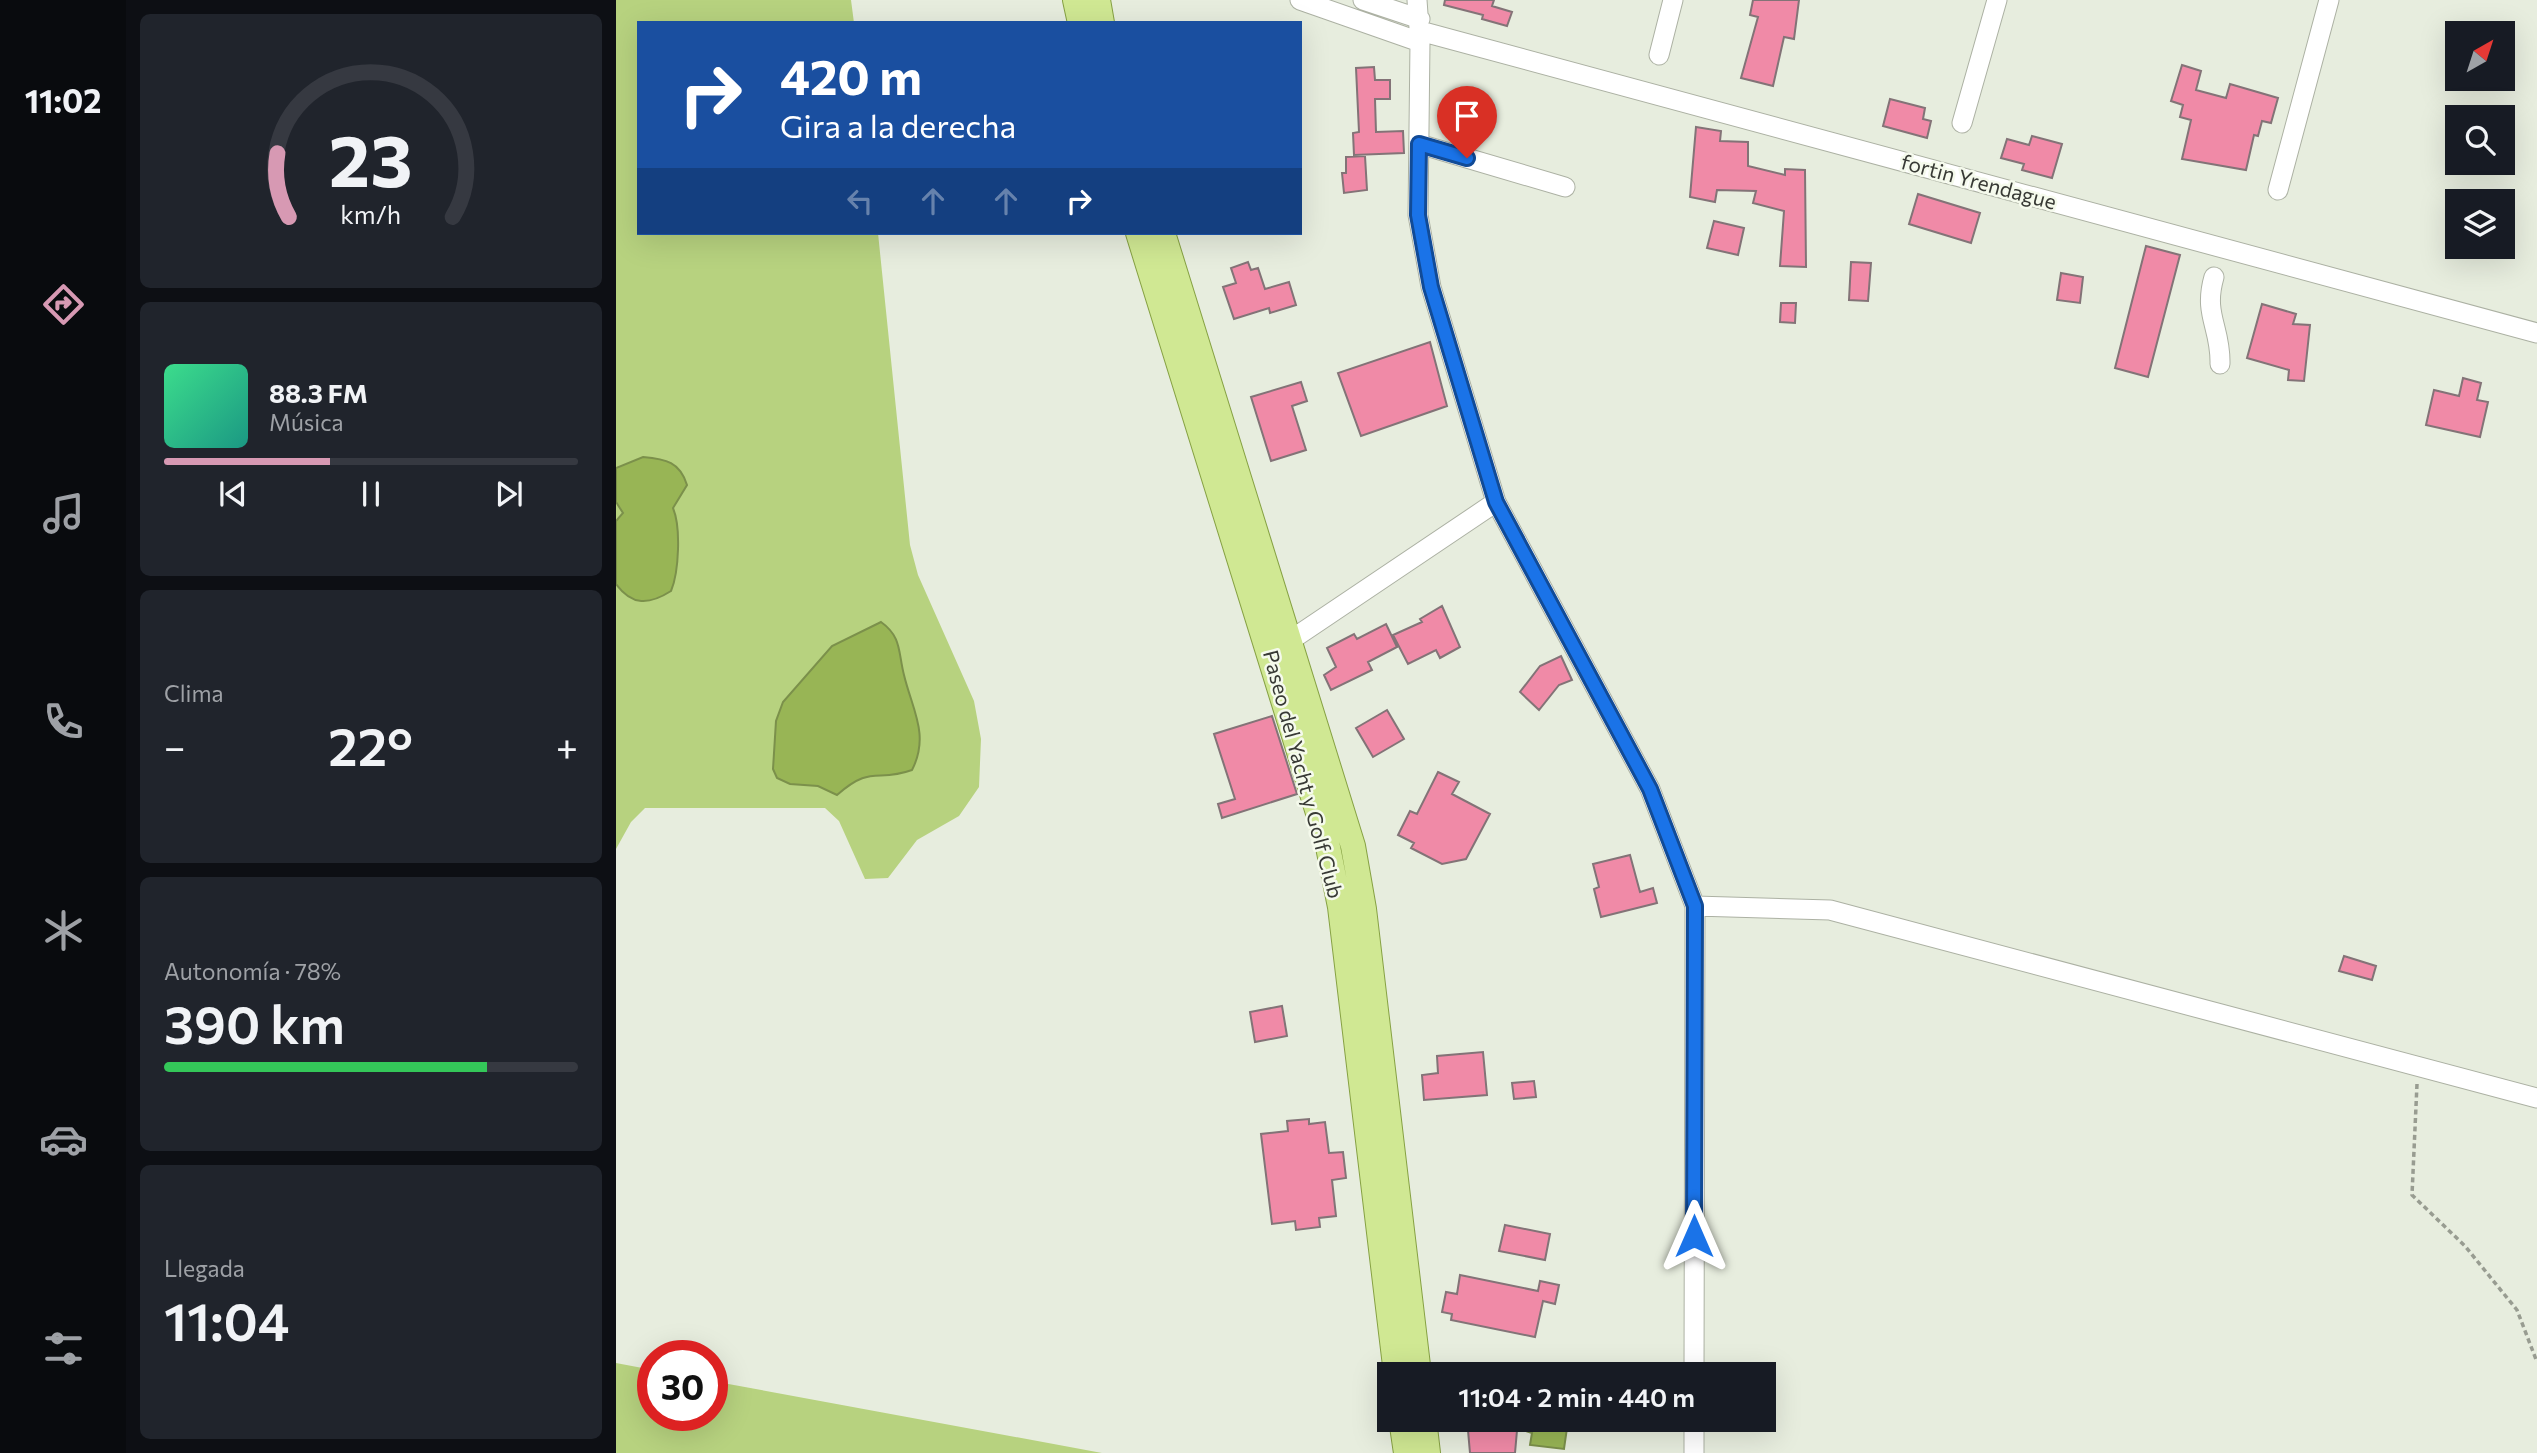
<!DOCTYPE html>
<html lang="es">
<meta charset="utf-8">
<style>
body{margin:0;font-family:Commissioner,sans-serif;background:#20242c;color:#f1f3f6;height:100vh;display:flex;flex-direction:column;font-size:26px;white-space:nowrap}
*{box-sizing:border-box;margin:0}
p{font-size:23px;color:#9ea1a6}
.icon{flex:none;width:38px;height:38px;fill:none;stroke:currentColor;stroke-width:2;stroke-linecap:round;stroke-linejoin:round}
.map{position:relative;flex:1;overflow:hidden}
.drawer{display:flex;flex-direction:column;gap:14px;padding:14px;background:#0d0f14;width:490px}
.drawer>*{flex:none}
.banner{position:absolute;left:21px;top:21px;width:665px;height:214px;border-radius:0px;box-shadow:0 7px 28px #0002;background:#1a4fa0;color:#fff;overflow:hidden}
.needle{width:46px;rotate:39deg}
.tools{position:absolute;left:1829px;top:21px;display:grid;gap:14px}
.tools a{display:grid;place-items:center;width:70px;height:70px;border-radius:0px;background:#171b24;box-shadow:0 7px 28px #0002;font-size:35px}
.speed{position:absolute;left:21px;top:1340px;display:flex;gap:14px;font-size:35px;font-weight:700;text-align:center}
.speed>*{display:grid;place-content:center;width:91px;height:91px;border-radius:50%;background:#171b24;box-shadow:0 7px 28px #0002;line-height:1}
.speed .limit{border:10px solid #d22;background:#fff;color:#111}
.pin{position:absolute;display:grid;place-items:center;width:60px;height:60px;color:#fff;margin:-72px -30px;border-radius:50% 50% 50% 0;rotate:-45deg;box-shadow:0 0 7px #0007}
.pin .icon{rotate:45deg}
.me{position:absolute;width:77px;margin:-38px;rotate:0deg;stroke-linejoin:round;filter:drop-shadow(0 0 5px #0008)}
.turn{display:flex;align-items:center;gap:24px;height:147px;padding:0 28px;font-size:32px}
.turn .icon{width:91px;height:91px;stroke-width:2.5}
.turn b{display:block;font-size:49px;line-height:60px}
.lanes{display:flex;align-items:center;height:66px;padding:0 28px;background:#0003;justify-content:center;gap:35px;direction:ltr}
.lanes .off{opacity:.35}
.big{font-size:52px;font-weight:600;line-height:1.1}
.drawer .card{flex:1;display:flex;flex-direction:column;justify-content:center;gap:10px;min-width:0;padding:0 24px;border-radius:10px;background:#20242c}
.drawer .dial{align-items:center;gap:0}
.dial svg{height:182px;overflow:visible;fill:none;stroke:#363941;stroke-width:7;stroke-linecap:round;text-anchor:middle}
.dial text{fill:#f1f3f6;stroke:none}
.song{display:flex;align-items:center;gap:21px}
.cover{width:84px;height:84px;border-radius:10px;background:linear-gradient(135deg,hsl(150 70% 55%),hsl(170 70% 35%))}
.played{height:7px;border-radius:4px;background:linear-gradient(90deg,#d799b3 40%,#363941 40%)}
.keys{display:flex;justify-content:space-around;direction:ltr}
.heat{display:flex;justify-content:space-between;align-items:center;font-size:38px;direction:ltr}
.charge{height:10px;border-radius:5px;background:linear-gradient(90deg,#34c759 78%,#363941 0)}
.trip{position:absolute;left:761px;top:1362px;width:399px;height:70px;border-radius:0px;background:#171b24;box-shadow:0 7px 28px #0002;font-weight:600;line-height:70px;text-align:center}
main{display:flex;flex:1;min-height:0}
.tabs{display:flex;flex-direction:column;width:126px;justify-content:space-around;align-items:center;background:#090b0e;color:#9ea1a6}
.tabs .icon{width:49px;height:49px}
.tabs .active{color:#d799b3}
.tabs b{font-size:32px;color:#f1f3f6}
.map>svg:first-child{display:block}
.green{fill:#b7d27f}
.water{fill:#98b555;stroke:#7b904b;stroke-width:2}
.building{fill:#f08aa7;stroke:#837377;stroke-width:2}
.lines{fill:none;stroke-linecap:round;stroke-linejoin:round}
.minor-casing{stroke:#acb1a3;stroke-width:21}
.major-casing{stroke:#86a143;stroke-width:26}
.path{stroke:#989c91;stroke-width:3.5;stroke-dasharray:5 3.5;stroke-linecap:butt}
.minor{stroke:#fff;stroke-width:19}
.major{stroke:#d0e893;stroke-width:24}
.route-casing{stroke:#114b97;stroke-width:18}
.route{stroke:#1a73e8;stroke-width:12}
.labels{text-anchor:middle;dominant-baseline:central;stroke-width:5;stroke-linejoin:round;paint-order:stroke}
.street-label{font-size:21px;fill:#383a35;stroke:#f5faec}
</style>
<main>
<nav class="tabs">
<b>11:02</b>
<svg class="icon active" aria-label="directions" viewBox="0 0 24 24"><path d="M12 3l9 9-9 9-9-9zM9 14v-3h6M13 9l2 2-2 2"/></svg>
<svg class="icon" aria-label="music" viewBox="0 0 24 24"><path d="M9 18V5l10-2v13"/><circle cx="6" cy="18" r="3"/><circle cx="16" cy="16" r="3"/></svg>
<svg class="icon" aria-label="phone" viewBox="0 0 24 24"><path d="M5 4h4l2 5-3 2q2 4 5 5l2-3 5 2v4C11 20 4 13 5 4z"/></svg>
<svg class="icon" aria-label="climate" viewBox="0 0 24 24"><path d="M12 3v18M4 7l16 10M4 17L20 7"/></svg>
<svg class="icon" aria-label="car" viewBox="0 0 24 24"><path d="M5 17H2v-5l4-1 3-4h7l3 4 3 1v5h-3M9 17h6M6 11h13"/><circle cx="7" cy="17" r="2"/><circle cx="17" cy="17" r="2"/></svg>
<svg class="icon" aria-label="filters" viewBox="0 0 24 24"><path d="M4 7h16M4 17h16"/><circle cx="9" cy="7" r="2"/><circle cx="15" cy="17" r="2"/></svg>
</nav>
<section class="drawer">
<div class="card dial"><svg viewBox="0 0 100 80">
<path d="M14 69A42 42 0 1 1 86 69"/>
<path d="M14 69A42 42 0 0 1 9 41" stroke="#d799b3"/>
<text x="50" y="56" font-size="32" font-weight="700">23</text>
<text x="50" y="72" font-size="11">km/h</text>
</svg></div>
<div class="card">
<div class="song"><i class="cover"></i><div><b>88.3 FM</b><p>Música</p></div></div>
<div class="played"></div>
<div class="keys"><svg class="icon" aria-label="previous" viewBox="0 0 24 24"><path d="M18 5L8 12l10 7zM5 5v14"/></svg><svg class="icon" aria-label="pause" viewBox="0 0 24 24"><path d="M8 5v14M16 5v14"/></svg><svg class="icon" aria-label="next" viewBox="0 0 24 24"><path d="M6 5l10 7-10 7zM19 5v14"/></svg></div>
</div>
<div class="card"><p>Clima</p>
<div class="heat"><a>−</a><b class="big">22°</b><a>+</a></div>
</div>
<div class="card"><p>Autonomía · 78%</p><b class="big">390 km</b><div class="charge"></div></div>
<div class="card"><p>Llegada</p><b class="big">11:04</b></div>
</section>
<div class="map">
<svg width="1921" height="1453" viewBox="0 0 1921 1453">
<rect width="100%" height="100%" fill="#e7edde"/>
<path class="green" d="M0,0H235L238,23H23V233H262L294,545L302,575L358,701L365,739L363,787L343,816L301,840L272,878L249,879L223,821L209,808H29L15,822L0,849Z
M0,1363L37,1370V1416H96V1381L486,1453H0Z"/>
<path class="water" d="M27,457C50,459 64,462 71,485L57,508C65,527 63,572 55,591C33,605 16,606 0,584V521L7,513L0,502V468Z
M265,622C286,637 282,652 288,675C296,709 314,735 296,770C260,783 256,764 221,795L202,786L174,784L161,778L157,769L160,721L167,702L216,646Z
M910,1419L951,1428L948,1449L914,1445L916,1433L907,1430Z"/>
<path class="building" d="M829,0H878L876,6L896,12L891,26L866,19L867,15L828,5Z
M1137,0H1183L1178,39L1168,37L1157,86L1125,78L1142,17L1134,15Z
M1566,65L1585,71L1580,90L1610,98L1614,84L1662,98L1655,123L1646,121L1642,136L1638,135L1630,170L1566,159L1575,120L1564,117L1567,105L1555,101Z
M758,67L759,80H774V99H759L760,132L787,131L788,153L738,155L737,133L743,132L740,68Z
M1274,99L1309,108L1307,119L1315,121L1311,138L1267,126Z
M1080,127L1105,131L1104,141L1132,142V166L1169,175V169L1189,170L1190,267L1164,266L1168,211L1137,203L1140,191L1101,190L1099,202L1074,197Z
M1416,136L1446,144L1436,178L1406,170L1408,164L1385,158L1391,139L1413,145Z
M749,156L751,190L728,193L726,173H730V157Z
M1302,194L1364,213L1355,243L1293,224Z
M1098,221L1128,228L1122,255L1091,248Z
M1530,246L1564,255L1532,377L1499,368Z
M632,262L635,270L642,268L649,289L673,282L680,305L654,313L653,308L618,319L607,287L620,283L615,268Z
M1235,262L1255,263L1252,301L1233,300Z
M1445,273L1467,277L1464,303L1441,300Z
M1165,303H1180L1179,323L1164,322Z
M1646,304L1680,314L1677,324L1694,325L1688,381L1672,380L1673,370L1631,358Z
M814,342L831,406L745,436L722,373Z
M1847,378L1865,383L1861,400L1872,402L1864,437L1810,425L1818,390L1843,396Z
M685,382L691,401L676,406L690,450L655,461L635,397Z
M826,606L844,647L824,658L820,650L792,664L777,635L806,622L804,619Z
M770,624L781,647L752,662L756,670L715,690L708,675L720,667L711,648L738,634L741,639Z
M945,656L956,680L943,685L923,710L904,692L924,666Z
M771,710L788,739L757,757L740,728Z
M656,716L681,794L606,818L602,804L619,799L598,734Z
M822,772L843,782L836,794L874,814L850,859L826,864L795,848L798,843L782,835L794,811L801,814Z
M1014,855L1024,892L1037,888L1041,903L985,917L978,889L983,887L977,864Z
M1728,956L1760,966L1756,980L1723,971Z
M666,1006L671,1036L639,1042L634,1012Z
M867,1052L871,1095L808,1100L806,1075L822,1073L821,1056Z
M918,1081L920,1097L898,1099L896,1083Z
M693,1119V1124L709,1122L713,1153L727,1152L730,1178L716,1180L720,1216L703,1218L704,1227L680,1230L679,1221L656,1224L645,1134L672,1131L671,1121Z
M889,1225L934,1234L929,1260L883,1251Z
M844,1275L922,1291L924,1281L943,1285L939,1304L927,1301L919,1337L835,1320L836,1314L826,1312L830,1292L841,1294Z
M851,1419H902L899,1453H854Z"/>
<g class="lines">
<defs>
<path id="minor" d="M684,0L804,42
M747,0L804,19
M801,0L804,42L802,215L815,287L880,502L1034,789L1079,906L1078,1374
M804,31L1921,333
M1043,55L1057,0
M1346,123L1381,0
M803,144L949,187
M1662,190L1713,0
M1598,277C1587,315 1605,327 1604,364
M663,648L880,502
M1079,906L1214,910L1921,1098
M1078,1453V1419"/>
<path id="major" d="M459,0L464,23
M482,0L486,23
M522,233L711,842L724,907L780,1374
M547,233L737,846L748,909L803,1374
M785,1419L790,1453
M808,1419L812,1453"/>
</defs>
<use href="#minor" class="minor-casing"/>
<use href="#major" class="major-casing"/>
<path class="path" d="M1801,1084L1796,1195L1849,1246L1901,1310L1921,1362"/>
<use href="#minor" class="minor"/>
<use href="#major" class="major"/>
</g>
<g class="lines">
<defs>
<path id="route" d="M851,158L803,144L802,215L815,287L880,502L1034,789L1079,906L1078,1236"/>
</defs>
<use href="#route" class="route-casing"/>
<use href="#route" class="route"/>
</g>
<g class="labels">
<g class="street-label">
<text transform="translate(1363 181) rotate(15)">fortin Yrendague</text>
<text transform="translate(688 774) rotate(75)">Paseo del Yacht y Golf Club</text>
</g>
</g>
</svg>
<div class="tools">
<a><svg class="needle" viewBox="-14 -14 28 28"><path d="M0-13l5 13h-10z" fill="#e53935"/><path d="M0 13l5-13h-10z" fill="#9ea1a6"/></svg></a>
<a><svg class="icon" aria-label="search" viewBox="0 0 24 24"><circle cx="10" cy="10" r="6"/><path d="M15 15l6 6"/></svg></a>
<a><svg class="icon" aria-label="layers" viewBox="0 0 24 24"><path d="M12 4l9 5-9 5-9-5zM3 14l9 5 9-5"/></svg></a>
</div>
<div class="speed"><div class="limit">30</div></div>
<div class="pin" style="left:851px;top:158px;background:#d93025"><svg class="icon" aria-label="arrive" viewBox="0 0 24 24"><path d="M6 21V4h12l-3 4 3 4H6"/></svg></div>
<svg class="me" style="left:1078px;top:1236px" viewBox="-20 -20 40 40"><path d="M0-17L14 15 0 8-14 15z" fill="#1a73e8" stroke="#fff" stroke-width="4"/></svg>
<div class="trip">11:04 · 2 min · 440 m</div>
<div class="banner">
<div class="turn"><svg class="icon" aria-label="right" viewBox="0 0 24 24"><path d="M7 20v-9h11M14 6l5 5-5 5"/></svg><div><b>420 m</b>Gira a la derecha</div></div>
<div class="lanes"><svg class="icon off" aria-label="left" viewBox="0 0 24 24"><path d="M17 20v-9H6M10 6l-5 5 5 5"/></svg><svg class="icon off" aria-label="ahead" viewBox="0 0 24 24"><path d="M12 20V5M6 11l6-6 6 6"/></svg><svg class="icon off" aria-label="ahead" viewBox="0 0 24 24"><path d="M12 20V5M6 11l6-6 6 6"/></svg><svg class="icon" aria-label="right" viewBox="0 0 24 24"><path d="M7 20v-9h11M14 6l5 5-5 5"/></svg></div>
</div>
</div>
</main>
